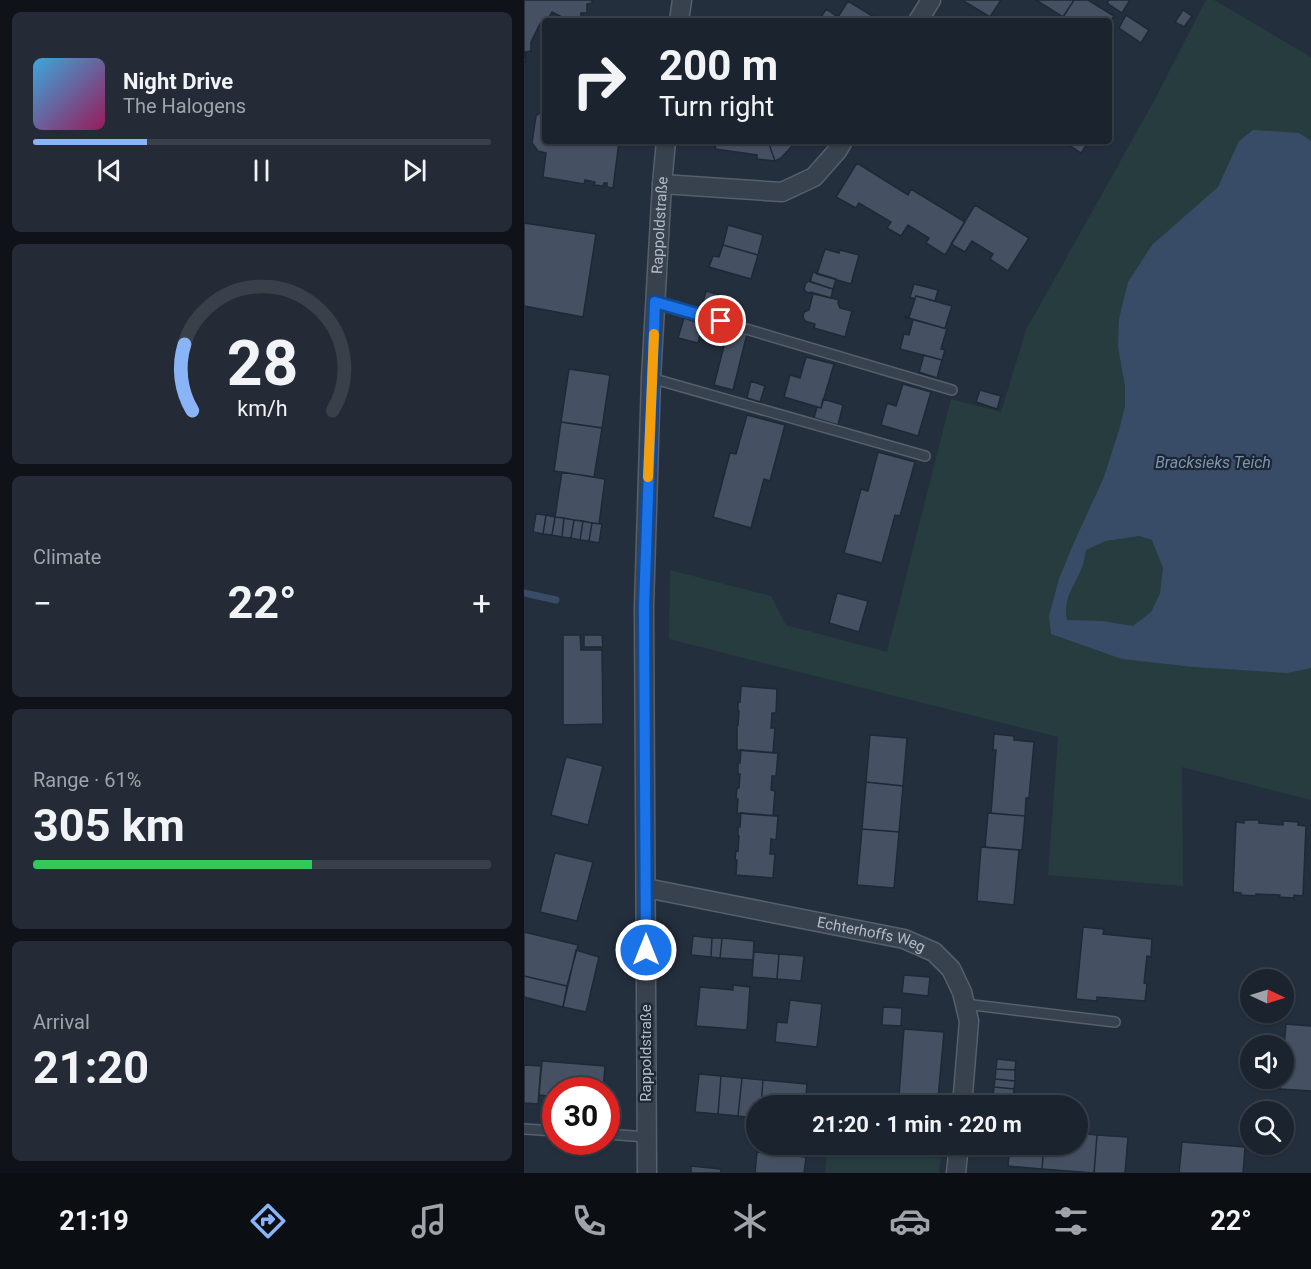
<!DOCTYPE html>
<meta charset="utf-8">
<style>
body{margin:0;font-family:Roboto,sans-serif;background:#242b36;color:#f1f3f6;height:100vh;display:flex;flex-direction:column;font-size:22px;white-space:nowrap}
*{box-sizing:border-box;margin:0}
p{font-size:20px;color:#a0a4aa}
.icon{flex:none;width:33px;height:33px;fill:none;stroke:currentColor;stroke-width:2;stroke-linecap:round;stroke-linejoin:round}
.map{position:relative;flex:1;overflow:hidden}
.drawer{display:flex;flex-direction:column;gap:12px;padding:12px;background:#0f1319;width:524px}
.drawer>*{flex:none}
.top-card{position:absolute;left:18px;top:18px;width:570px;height:126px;border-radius:6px;box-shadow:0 2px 4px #0004,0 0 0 2px #39404a;background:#1b232e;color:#f1f3f6;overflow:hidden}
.needle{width:39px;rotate:94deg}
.fabs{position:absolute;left:716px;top:969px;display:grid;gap:12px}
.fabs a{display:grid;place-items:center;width:54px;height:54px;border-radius:50%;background:#1b232e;box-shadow:0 2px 4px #0004,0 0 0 2px #39404a;font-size:30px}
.speed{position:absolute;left:18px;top:1077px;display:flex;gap:12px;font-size:30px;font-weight:700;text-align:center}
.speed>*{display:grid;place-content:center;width:78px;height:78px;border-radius:50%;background:#1b232e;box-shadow:0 2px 4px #0004,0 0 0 2px #39404a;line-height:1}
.speed .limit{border:9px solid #d22;background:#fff;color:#111}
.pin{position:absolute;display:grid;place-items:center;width:51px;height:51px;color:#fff;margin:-26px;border:3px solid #fff;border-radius:50%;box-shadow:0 2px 6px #0007}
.me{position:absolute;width:66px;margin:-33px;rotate:0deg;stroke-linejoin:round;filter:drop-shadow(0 0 4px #0008)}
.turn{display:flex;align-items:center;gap:21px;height:126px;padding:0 18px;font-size:27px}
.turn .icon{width:78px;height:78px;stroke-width:2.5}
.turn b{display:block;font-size:42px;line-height:51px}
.big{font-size:45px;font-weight:700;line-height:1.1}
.drawer .card{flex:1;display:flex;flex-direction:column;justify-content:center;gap:9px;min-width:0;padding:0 21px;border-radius:9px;background:#242b36}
.drawer .dial{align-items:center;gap:0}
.dial svg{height:156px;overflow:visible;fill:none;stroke:#39404a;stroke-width:7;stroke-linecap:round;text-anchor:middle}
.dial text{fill:#f1f3f6;stroke:none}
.song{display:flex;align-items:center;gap:18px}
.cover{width:72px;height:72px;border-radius:9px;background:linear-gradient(135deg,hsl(200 70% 55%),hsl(330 70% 35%))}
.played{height:6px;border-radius:3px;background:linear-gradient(90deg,#8ab4f8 25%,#39404a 25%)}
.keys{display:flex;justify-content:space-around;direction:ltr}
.heat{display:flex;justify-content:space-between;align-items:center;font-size:33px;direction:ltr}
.charge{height:9px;border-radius:4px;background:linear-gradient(90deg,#34c759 61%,#39404a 0)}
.trip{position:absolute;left:222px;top:1095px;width:342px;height:60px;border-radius:30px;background:#1b232e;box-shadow:0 2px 4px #0004,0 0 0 2px #39404a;font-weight:700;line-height:60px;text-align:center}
.menu{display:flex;height:96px;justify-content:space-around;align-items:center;background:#0b0e12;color:#a0a4aa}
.menu .icon{width:42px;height:42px}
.menu .on{color:#8ab4f8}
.menu b{font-size:27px;color:#f1f3f6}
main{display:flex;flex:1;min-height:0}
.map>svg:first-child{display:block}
.green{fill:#263c3f}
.water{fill:#394c67;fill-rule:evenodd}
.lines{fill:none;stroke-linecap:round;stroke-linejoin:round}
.stream{stroke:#394c67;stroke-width:7}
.building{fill:#455162;stroke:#1f2835;stroke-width:1.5}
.service-casing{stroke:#565f6c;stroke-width:12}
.minor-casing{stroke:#565f6c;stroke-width:21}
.service{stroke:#38414e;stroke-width:9}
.minor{stroke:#38414e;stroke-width:18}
.route-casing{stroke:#114b97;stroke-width:15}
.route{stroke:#1a73e8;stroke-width:10}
.slow{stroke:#f59e0b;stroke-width:10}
.labels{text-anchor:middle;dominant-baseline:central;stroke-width:4.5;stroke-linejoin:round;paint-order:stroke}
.street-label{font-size:15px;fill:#b4bcc9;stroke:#1d2633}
.water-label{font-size:16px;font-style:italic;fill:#7c92b1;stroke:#1d2633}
</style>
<main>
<section class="drawer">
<div class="card">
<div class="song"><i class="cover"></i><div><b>Night Drive</b><p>The Halogens</p></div></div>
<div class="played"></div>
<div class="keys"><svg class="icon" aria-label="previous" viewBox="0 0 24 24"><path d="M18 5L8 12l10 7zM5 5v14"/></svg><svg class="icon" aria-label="pause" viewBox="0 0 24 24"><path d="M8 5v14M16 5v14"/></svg><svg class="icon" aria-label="next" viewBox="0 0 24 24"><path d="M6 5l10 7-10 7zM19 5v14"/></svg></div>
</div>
<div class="card dial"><svg viewBox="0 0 100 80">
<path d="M14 69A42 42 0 1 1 86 69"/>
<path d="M14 69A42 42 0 0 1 10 35" stroke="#8ab4f8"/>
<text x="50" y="56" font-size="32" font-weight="700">28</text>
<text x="50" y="72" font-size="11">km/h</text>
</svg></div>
<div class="card"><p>Climate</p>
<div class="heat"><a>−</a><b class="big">22°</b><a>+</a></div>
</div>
<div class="card"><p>Range · 61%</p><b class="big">305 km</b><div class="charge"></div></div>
<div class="card"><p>Arrival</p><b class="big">21:20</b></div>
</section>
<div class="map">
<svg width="788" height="1173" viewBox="0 0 788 1173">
<rect width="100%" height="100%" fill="#242f3e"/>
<path class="green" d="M682,0H690L787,57V800L658,767L659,886L524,875L534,737L145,639L146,570L247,596L262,625L363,652L427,399L477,412L502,330L630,101Z
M303,1148L417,1158L415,1173H301Z"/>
<path class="water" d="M729,130L775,133L787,141V668L763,673L670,667L598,659L527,634L525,616L535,579L548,547L580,477L595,430L601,407V386L594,347L595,319L604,282L628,245L694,187L715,141ZM615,536L628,540L639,568L636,594L627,612L609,626L578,621L543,620C538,598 552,584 559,565C560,560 561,555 562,550L581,541Z"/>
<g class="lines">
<path class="stream" d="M0,593L32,600"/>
</g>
<path class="building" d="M0,0H68V3L63,4V13H57V21H46L28,12L23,21H21L20,27L16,24L7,42V51L1,52L2,62H0Z
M438,0H477L466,17Z
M512,0H550L539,17Z
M550,0H564L590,16L585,23V21H546L539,17Z
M585,0H606L598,13L583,3Z
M324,1L350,17L347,21H295L302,9L314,17Z
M659,10L668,16L660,27L651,22Z
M602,15L625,30L617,43L595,28Z
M20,110L21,141H95L89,188L83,187V183H80L79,186L70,185L71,182L61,180L60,184L19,177L22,153L14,151L8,143L12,116Z
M193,141H244L251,161L233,159V155L191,149Z
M244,141H267L270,144L257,158L251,161Z
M539,141H565L557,153Z
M333,163L384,195L387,189L441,222L421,255L402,243L405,238L384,225L377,236L363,228L367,222L335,203L332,208L312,197Z
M451,205L505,238L484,271L466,259L469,254L448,241L441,252L427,244Z
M0,223L72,234L59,317L0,306Z
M204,225L239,235L234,255L199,245Z
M199,245L234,255L227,279L185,267L189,256L195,257Z
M301,249L315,253L316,250L335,255L327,284L293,274Z
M289,272L312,279L309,289L286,282Z
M285,281L309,289L307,298L282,292L280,289L282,283Z
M390,284L414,290L411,301L392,296L391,299L386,297Z
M182,291L199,296L194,314L177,310Z
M286,292L315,300L314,303L316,308L328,311L321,337L290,328L291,324L281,321L279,317L280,312L285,310L289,294Z
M392,296L428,306L421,328L423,329L380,317L381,316L385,317Z
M160,318L179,324L174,343L154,338Z
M385,318L423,329L417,349L421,350L418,360L376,349L380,334L385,335L389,320Z
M204,330L223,334L209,390L190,385Z
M400,355L418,360L413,378L395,372Z
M282,357L310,364L297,408L260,397L266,375L276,378Z
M45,369L86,375L78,428L37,422Z
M227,381L241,386L236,402L223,398Z
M379,384L407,392L394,436L357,425L363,403L372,406Z
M456,390L477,396L473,409L452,402Z
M299,399L319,405L314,425L290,418L293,407L297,408Z
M223,415L261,425L246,481L240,479L227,528L189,517L206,453L212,454Z
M37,422L78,428L70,477L30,471Z
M354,452L391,462L376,516L371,515L358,563L320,553L337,489L344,491Z
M38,472L81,479L75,524L31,517Z
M12,514L22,515L19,534L9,532Z
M22,515L31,517L28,535L19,534Z
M31,517L40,518L38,537L28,535Z
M40,518L50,520L47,538L38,537Z
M50,520L59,521L56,540L47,538Z
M59,521L68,523L65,541L56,540Z
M68,523L78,524L75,543L65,541Z
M313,593L344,601L335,632L305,623Z
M39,635H56L57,650H78L79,724L39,725Z
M60,635H78L79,647H60Z
M217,686L253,689L252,713H248L247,728H251L249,753L213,750V725H214L215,711H214V701L216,702Z
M470,734L490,736V740L510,742L505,798H502L501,816L467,813L472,750H469Z
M346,735L383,738L379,786L342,782Z
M217,750L254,753L252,776H248L247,790L251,791L249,816L213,813L214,799H212L213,788H215L216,774H214V763H216Z
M42,757L79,766L64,825L27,815Z
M342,782L379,786L375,832L338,829Z
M217,813L254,816L252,840L247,839L246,854H251L249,878L212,875L213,860H211L212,850L214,851L215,836H214V827H216Z
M464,813L501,816L498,850L461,847Z
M720,820H735V823L759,825V821L774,822V825L782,826L779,896L770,895V898L755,897L756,895L732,894V896L717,895V893L709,892L712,822L720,823Z
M338,829L375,832L370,888L333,885Z
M457,847L495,850L490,905L453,901Z
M31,853L69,862L53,921L16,912Z
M559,927L580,929L579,934L628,939L627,957L623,956L620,983L623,984L621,1001L573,997V1001L552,999Z
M0,932L54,945L43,986L0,976Z
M169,936L188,938L187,957L167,955Z
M188,938H198L196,958L187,957Z
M198,938L230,941L229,960L196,958Z
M52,950L75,957L62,1012L39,1007Z
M230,952L255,954L253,979L228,977Z
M255,954L280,956L277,981L253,979Z
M380,975L406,977L404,996L378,993Z
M0,976L43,986L39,1007L0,997Z
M209,985L226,987L223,1030L172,1026L176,987L209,990Z
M266,1000L298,1004L293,1047L251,1042L253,1022L263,1023Z
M359,1007L378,1008L377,1026L358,1025Z
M762,1024L788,1026V1091L756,1089L757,1078H759V1057Z
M380,1029L420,1032L414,1099L375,1096Z
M473,1059L492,1061L491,1070L472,1069Z
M18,1061L81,1066L79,1090H32V1097L15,1095Z
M0,1065L17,1066L14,1104L0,1103Z
M472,1069L491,1070V1081L471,1079Z
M175,1074L197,1076L194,1114L171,1112Z
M197,1076L218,1078L214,1116L194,1114Z
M218,1078L239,1080L237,1106H232V1118L214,1116Z
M471,1079L491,1081L490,1089L470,1087Z
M239,1080L283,1084L281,1106H237Z
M470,1087L490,1089L489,1099L469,1097Z
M375,1096L414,1099V1106H374Z
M469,1097L489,1099L488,1106H468Z
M554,1133L573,1135L570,1173L518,1169L520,1144H554Z
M573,1135L604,1137L601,1173H570Z
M658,1142L721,1147L719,1173H655Z
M380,1144H410L409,1156L379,1153Z
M486,1144H520L518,1169L484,1166Z
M233,1152L282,1157L280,1173H231Z
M167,1166L197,1169V1173H167Z"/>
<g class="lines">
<defs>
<path id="service" d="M131,302L428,390
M127,378L401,456
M441,1004L591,1022
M0,1129L32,1131
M82,1134L123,1137"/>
<g id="minor">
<path d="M155,21L158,0"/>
<path d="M394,21L407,0"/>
<path d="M138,184L258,192L290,177L313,151L319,141"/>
<path id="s1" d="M122,888L380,939L410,952L427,969L438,992L445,1021L438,1106"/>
<path id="s2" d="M123,1173L120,607L127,378L138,184L142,141"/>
<path d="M432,1173L435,1144"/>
</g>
</defs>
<use href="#service" class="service-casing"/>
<use href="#minor" class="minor-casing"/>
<use href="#service" class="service"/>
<use href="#minor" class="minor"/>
</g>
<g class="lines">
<defs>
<path id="route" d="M122,950L120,607L131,302L197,321"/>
</defs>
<use href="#route" class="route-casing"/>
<use href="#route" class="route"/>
<path class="slow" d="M124,477L130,334"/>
</g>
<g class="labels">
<g class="street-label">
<text stroke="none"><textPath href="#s2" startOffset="948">Rappoldstraße</textPath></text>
<text stroke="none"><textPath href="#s1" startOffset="230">Echterhoffs Weg</textPath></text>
<text transform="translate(122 1053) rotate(-90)">Rappoldstraße</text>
</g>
<g class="water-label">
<text x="689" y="462">Bracksieks Teich</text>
</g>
</g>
</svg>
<div class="fabs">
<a><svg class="needle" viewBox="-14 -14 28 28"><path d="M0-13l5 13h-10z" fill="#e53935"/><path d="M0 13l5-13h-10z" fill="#a0a4aa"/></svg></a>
<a><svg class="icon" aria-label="sound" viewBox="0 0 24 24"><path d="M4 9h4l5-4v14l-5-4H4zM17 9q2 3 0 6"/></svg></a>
<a><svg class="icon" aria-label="search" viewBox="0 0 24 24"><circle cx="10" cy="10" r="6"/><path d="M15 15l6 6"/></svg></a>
</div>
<div class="speed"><div class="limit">30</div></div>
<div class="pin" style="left:197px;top:321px;background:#d93025"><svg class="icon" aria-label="arrive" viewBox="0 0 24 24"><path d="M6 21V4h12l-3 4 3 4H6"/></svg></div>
<svg class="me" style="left:122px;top:950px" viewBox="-20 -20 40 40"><circle r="17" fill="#1a73e8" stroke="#fff" stroke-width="3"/><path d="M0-11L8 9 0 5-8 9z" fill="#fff"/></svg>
<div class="trip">21:20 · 1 min · 220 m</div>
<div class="top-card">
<div class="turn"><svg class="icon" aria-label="right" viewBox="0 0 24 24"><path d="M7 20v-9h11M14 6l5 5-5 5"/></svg><div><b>200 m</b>Turn right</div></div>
</div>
</div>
</main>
<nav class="menu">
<b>21:19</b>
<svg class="icon on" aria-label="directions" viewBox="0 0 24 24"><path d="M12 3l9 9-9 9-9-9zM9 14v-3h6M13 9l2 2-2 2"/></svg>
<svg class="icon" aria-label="music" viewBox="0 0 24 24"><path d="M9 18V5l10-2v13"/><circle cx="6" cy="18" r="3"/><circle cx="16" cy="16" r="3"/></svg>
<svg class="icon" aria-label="phone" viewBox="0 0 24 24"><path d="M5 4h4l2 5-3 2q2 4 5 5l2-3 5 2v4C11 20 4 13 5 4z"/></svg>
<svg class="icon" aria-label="climate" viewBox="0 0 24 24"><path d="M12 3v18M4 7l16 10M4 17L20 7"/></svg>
<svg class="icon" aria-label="car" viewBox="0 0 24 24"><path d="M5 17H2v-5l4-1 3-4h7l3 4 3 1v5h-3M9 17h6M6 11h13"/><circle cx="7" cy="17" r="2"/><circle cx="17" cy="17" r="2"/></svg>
<svg class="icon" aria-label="filters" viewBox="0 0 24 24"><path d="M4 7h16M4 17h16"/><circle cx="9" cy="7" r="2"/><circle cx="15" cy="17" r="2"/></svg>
<b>22°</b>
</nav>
